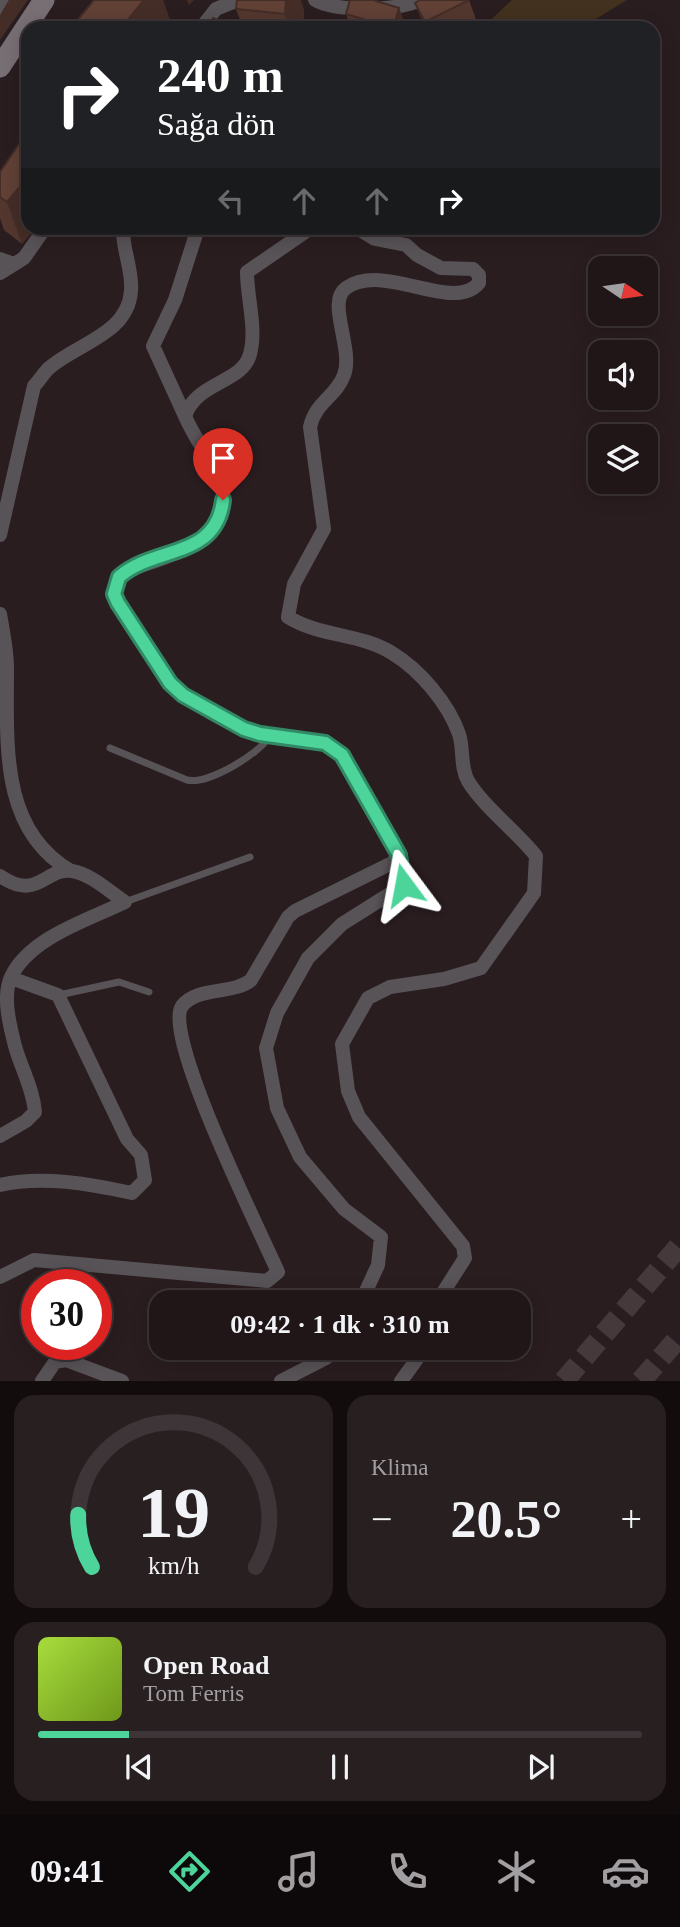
<!DOCTYPE html>
<html lang="tr">
<meta charset="utf-8">
<style>
body{margin:0;font-family:"Times New Roman",serif;background:#281f21;color:#f1f3f6;height:100vh;display:flex;flex-direction:column;font-size:26px;white-space:nowrap}
*{box-sizing:border-box;margin:0}
p{font-size:23px;color:#a29fa2}
.icon{flex:none;width:38px;height:38px;fill:none;stroke:currentColor;stroke-width:2;stroke-linecap:round;stroke-linejoin:round}
.map{position:relative;height:1381px;overflow:hidden}
.drawer{display:flex;flex-direction:column;gap:14px;padding:14px;background:#120c0d;flex:1}
.drawer>*{flex:none}
.banner{position:absolute;left:21px;top:21px;width:639px;height:214px;border-radius:21px;box-shadow:0 4px 18px #0003,0 0 0 2px #3d3537;background:#202124;color:#fff;overflow:hidden}
.needle{width:46px;rotate:103deg}
.buttons{position:absolute;left:588px;top:256px;display:grid;gap:14px}
.buttons a{display:grid;place-items:center;width:70px;height:70px;border-radius:14px;background:#201618;box-shadow:0 4px 18px #0003,0 0 0 2px #3d3537;font-size:35px}
.speed{position:absolute;left:21px;top:1269px;display:flex;gap:14px;font-size:35px;font-weight:700;text-align:center}
.speed>*{display:grid;place-content:center;width:91px;height:91px;border-radius:50%;background:#201618;box-shadow:0 4px 18px #0003,0 0 0 2px #3d3537;line-height:1}
.speed .limit{border:10px solid #d22;background:#fff;color:#111}
.pin{position:absolute;display:grid;place-items:center;width:60px;height:60px;color:#fff;margin:-72px -30px;border-radius:50% 50% 50% 0;rotate:-45deg;box-shadow:0 0 7px #0007}
.pin .icon{rotate:45deg}
.me{position:absolute;width:77px;margin:-38px;rotate:347deg;stroke-linejoin:round;filter:drop-shadow(0 0 5px #0008)}
.turn{display:flex;align-items:center;gap:24px;height:147px;padding:0 21px;font-size:32px}
.turn .icon{width:91px;height:91px;stroke-width:2.5}
.turn b{display:block;font-size:49px;line-height:60px}
.lanes{display:flex;align-items:center;height:66px;padding:0 21px;background:#0003;justify-content:center;gap:35px;direction:ltr}
.lanes .off{opacity:.35}
.big{font-size:52px;font-weight:600;line-height:1.1}
.drawer .tile{flex:1;display:flex;flex-direction:column;justify-content:center;gap:10px;min-width:0;padding:0 24px;border-radius:21px;background:#281f21}
.drawer .dial{align-items:center;gap:0}
.dial svg{height:182px;overflow:visible;fill:none;stroke:#3d3537;stroke-width:7;stroke-linecap:round;text-anchor:middle}
.dial text{fill:#f1f3f6;stroke:none}
.song{display:flex;align-items:center;gap:21px}
.cover{width:84px;height:84px;border-radius:10px;background:linear-gradient(135deg,hsl(80 70% 55%),hsl(80 70% 35%))}
.played{height:7px;border-radius:4px;background:linear-gradient(90deg,#4cd49b 15%,#3d3537 15%)}
.keys{display:flex;justify-content:space-around;direction:ltr}
.heat{display:flex;justify-content:space-between;align-items:center;font-size:38px;direction:ltr}
.drawer .tiles{flex:1;display:grid;gap:14px;grid-template-columns:1fr 1fr}
.tile:last-child{grid-column:span 2}
.trip{position:absolute;left:149px;top:1290px;width:382px;height:70px;border-radius:21px;background:#201618;box-shadow:0 4px 18px #0003,0 0 0 2px #3d3537;font-weight:600;line-height:70px;text-align:center}
.menu{display:flex;height:112px;justify-content:space-around;align-items:center;background:#0d090a;color:#a29fa2}
.menu .icon{width:49px;height:49px}
.menu .on{color:#4cd49b}
.menu b{font-size:32px;color:#f1f3f6}
.map>svg:first-child{display:block}
.green{fill:#42311e}
.lines{fill:none;stroke-linecap:round;stroke-linejoin:round}
.highway-tunnel{stroke:#45393b;stroke-width:21;stroke-dasharray:21 10;stroke-linecap:butt}
.lane{stroke:#585357;stroke-width:7}
.street{stroke:#585357;stroke-width:14}
.secondary{stroke:#786f75;stroke-width:21}
.wall{fill:#53372e}
.shaded-wall{fill:#442d26}
.building{fill:#614036;stroke:#442d26;stroke-width:2}
.route-casing{stroke:#318a65;stroke-width:18}
.route{stroke:#4cd49b;stroke-width:12}
</style>
<div class="map">
<svg width="680" height="1381" viewBox="0 0 680 1381">
<rect width="100%" height="100%" fill="#2a1d20"/>
<path class="green" d="M512,0H627L581,28H482Z"/>
<g class="lines">
<path class="highway-tunnel" d="M564,1381L680,1245
M641,1381L680,1336"/>
<path class="lane" d="M110,748L187,780C208,785 259,754 270,736
M125,902L250,857
M59,995L119,982L149,992"/>
<path class="street" d="M315,0C336,12 398,11 420,0
M0,8L5,0
M201,28L216,9L238,0
M311,228L247,272C247,298 257,329 250,354C243,383 197,381 185,416C195,441 216,464 222,489C236,543 161,557 125,572L119,577L114,594L170,683C188,702 234,728 260,734C287,741 320,734 342,755L403,866L404,885L342,924L308,958L277,1013L266,1048L277,1108L300,1157L344,1209L381,1237L378,1265L361,1302
M357,228L375,239L406,245L417,255L441,268L473,269L479,275V283C453,314 384,261 346,288C326,302 354,349 344,375C336,397 316,401 310,427L324,529L294,584L288,617C320,637 360,633 392,653C420,670 448,703 459,734C464,749 460,767 468,781C483,806 517,832 536,856L534,893L481,968L444,979L390,987L368,998L342,1044L348,1091L359,1117L463,1246L465,1258L437,1302
M0,259L14,264
M0,273L24,258L45,228
M185,416L153,346L175,300L198,228
M0,535L34,386C39,381 43,374 48,369C75,344 128,335 131,291C133,270 122,249 123,228
M0,614C3,632 7,649 7,668C7,746 0,830 71,871
M0,876C38,902 45,867 72,871C91,874 110,892 125,902C89,920 30,937 11,977C2,997 10,1026 15,1046C21,1068 33,1088 35,1112L26,1121L0,1136
M0,1185C42,1175 90,1184 132,1193L145,1180L141,1155L127,1139L58,995L11,978
M0,1277L34,1260L267,1281L278,1272C261,1233 162,1035 182,1006C197,986 233,995 251,980L288,917L295,911L392,863L399,855
M42,1381L55,1362L66,1360L122,1381
M281,1381L326,1358L339,1348
M401,1381L425,1348"/>
<path class="secondary" d="M0,67L44,0"/>
</g>
<path class="wall" d="M469,0L478,25L472,28H425L415,3Z
M236,9L304,10L303,28H243Z
M346,14L407,28H351Z
M0,172L22,244L4,230L0,218Z
M84,228H96L93,234Z"/>
<path class="shaded-wall" d="M13,0H28L0,40V19Z
M144,0H163L172,25L170,28H121Z
M187,0H194L189,5Z
M286,0H301L304,10L303,28H290L285,14Z
M399,8L407,28H393Z
M28,177V228H36L22,244L7,202Z
M90,228H96L93,234Z"/>
<path class="building" d="M10,0H13L0,19V17Z
M94,0H144L121,28H71Z
M237,0H286L285,14L236,9Z
M350,0H373L399,8L393,28L346,14Z
M420,0H469L425,22L415,3Z
M213,18L234,28H208Z
M28,131V177L7,202L0,197V172Z"/>
<g class="lines">
<defs>
<path id="route" d="M223,500C216,560 155,545 119,577L114,594L118,603L170,683L183,695L244,729L260,734L325,743L342,755L399,855L404,885"/>
</defs>
<use href="#route" class="route-casing"/>
<use href="#route" class="route"/>
</g>
</svg>
<div class="buttons">
<a><svg class="needle" viewBox="-14 -14 28 28"><path d="M0-13l5 13h-10z" fill="#e53935"/><path d="M0 13l5-13h-10z" fill="#a29fa2"/></svg></a>
<a><svg class="icon" aria-label="sound" viewBox="0 0 24 24"><path d="M4 9h4l5-4v14l-5-4H4zM17 9q2 3 0 6"/></svg></a>
<a><svg class="icon" aria-label="layers" viewBox="0 0 24 24"><path d="M12 4l9 5-9 5-9-5zM3 14l9 5 9-5"/></svg></a>
</div>
<div class="speed"><div class="limit">30</div></div>
<div class="pin" style="left:223px;top:500px;background:#d93025"><svg class="icon" aria-label="arrive" viewBox="0 0 24 24"><path d="M6 21V4h12l-3 4 3 4H6"/></svg></div>
<svg class="me" style="left:404px;top:885px" viewBox="-20 -20 40 40"><path d="M0-17L14 15 0 8-14 15z" fill="#4cd49b" stroke="#fff" stroke-width="4"/></svg>
<div class="trip">09:42 · 1 dk · 310 m</div>
<div class="banner">
<div class="turn"><svg class="icon" aria-label="right" viewBox="0 0 24 24"><path d="M7 20v-9h11M14 6l5 5-5 5"/></svg><div><b>240 m</b>Sağa dön</div></div>
<div class="lanes"><svg class="icon off" aria-label="left" viewBox="0 0 24 24"><path d="M17 20v-9H6M10 6l-5 5 5 5"/></svg><svg class="icon off" aria-label="ahead" viewBox="0 0 24 24"><path d="M12 20V5M6 11l6-6 6 6"/></svg><svg class="icon off" aria-label="ahead" viewBox="0 0 24 24"><path d="M12 20V5M6 11l6-6 6 6"/></svg><svg class="icon" aria-label="right" viewBox="0 0 24 24"><path d="M7 20v-9h11M14 6l5 5-5 5"/></svg></div>
</div>
</div>
<section class="drawer">
<div class="tiles">
<div class="tile dial"><svg viewBox="0 0 100 80">
<path d="M14 69A42 42 0 1 1 86 69"/>
<path d="M14 69A42 42 0 0 1 8 46" stroke="#4cd49b"/>
<text x="50" y="56" font-size="32" font-weight="700">19</text>
<text x="50" y="72" font-size="11">km/h</text>
</svg></div>
<div class="tile"><p>Klima</p>
<div class="heat"><a>−</a><b class="big">20.5°</b><a>+</a></div>
</div>
<div class="tile">
<div class="song"><i class="cover"></i><div><b>Open Road</b><p>Tom Ferris</p></div></div>
<div class="played"></div>
<div class="keys"><svg class="icon" aria-label="previous" viewBox="0 0 24 24"><path d="M18 5L8 12l10 7zM5 5v14"/></svg><svg class="icon" aria-label="pause" viewBox="0 0 24 24"><path d="M8 5v14M16 5v14"/></svg><svg class="icon" aria-label="next" viewBox="0 0 24 24"><path d="M6 5l10 7-10 7zM19 5v14"/></svg></div>
</div>
</div>
</section>
<nav class="menu">
<b>09:41</b>
<svg class="icon on" aria-label="directions" viewBox="0 0 24 24"><path d="M12 3l9 9-9 9-9-9zM9 14v-3h6M13 9l2 2-2 2"/></svg>
<svg class="icon" aria-label="music" viewBox="0 0 24 24"><path d="M9 18V5l10-2v13"/><circle cx="6" cy="18" r="3"/><circle cx="16" cy="16" r="3"/></svg>
<svg class="icon" aria-label="phone" viewBox="0 0 24 24"><path d="M5 4h4l2 5-3 2q2 4 5 5l2-3 5 2v4C11 20 4 13 5 4z"/></svg>
<svg class="icon" aria-label="climate" viewBox="0 0 24 24"><path d="M12 3v18M4 7l16 10M4 17L20 7"/></svg>
<svg class="icon" aria-label="car" viewBox="0 0 24 24"><path d="M5 17H2v-5l4-1 3-4h7l3 4 3 1v5h-3M9 17h6M6 11h13"/><circle cx="7" cy="17" r="2"/><circle cx="17" cy="17" r="2"/></svg>
</nav>
